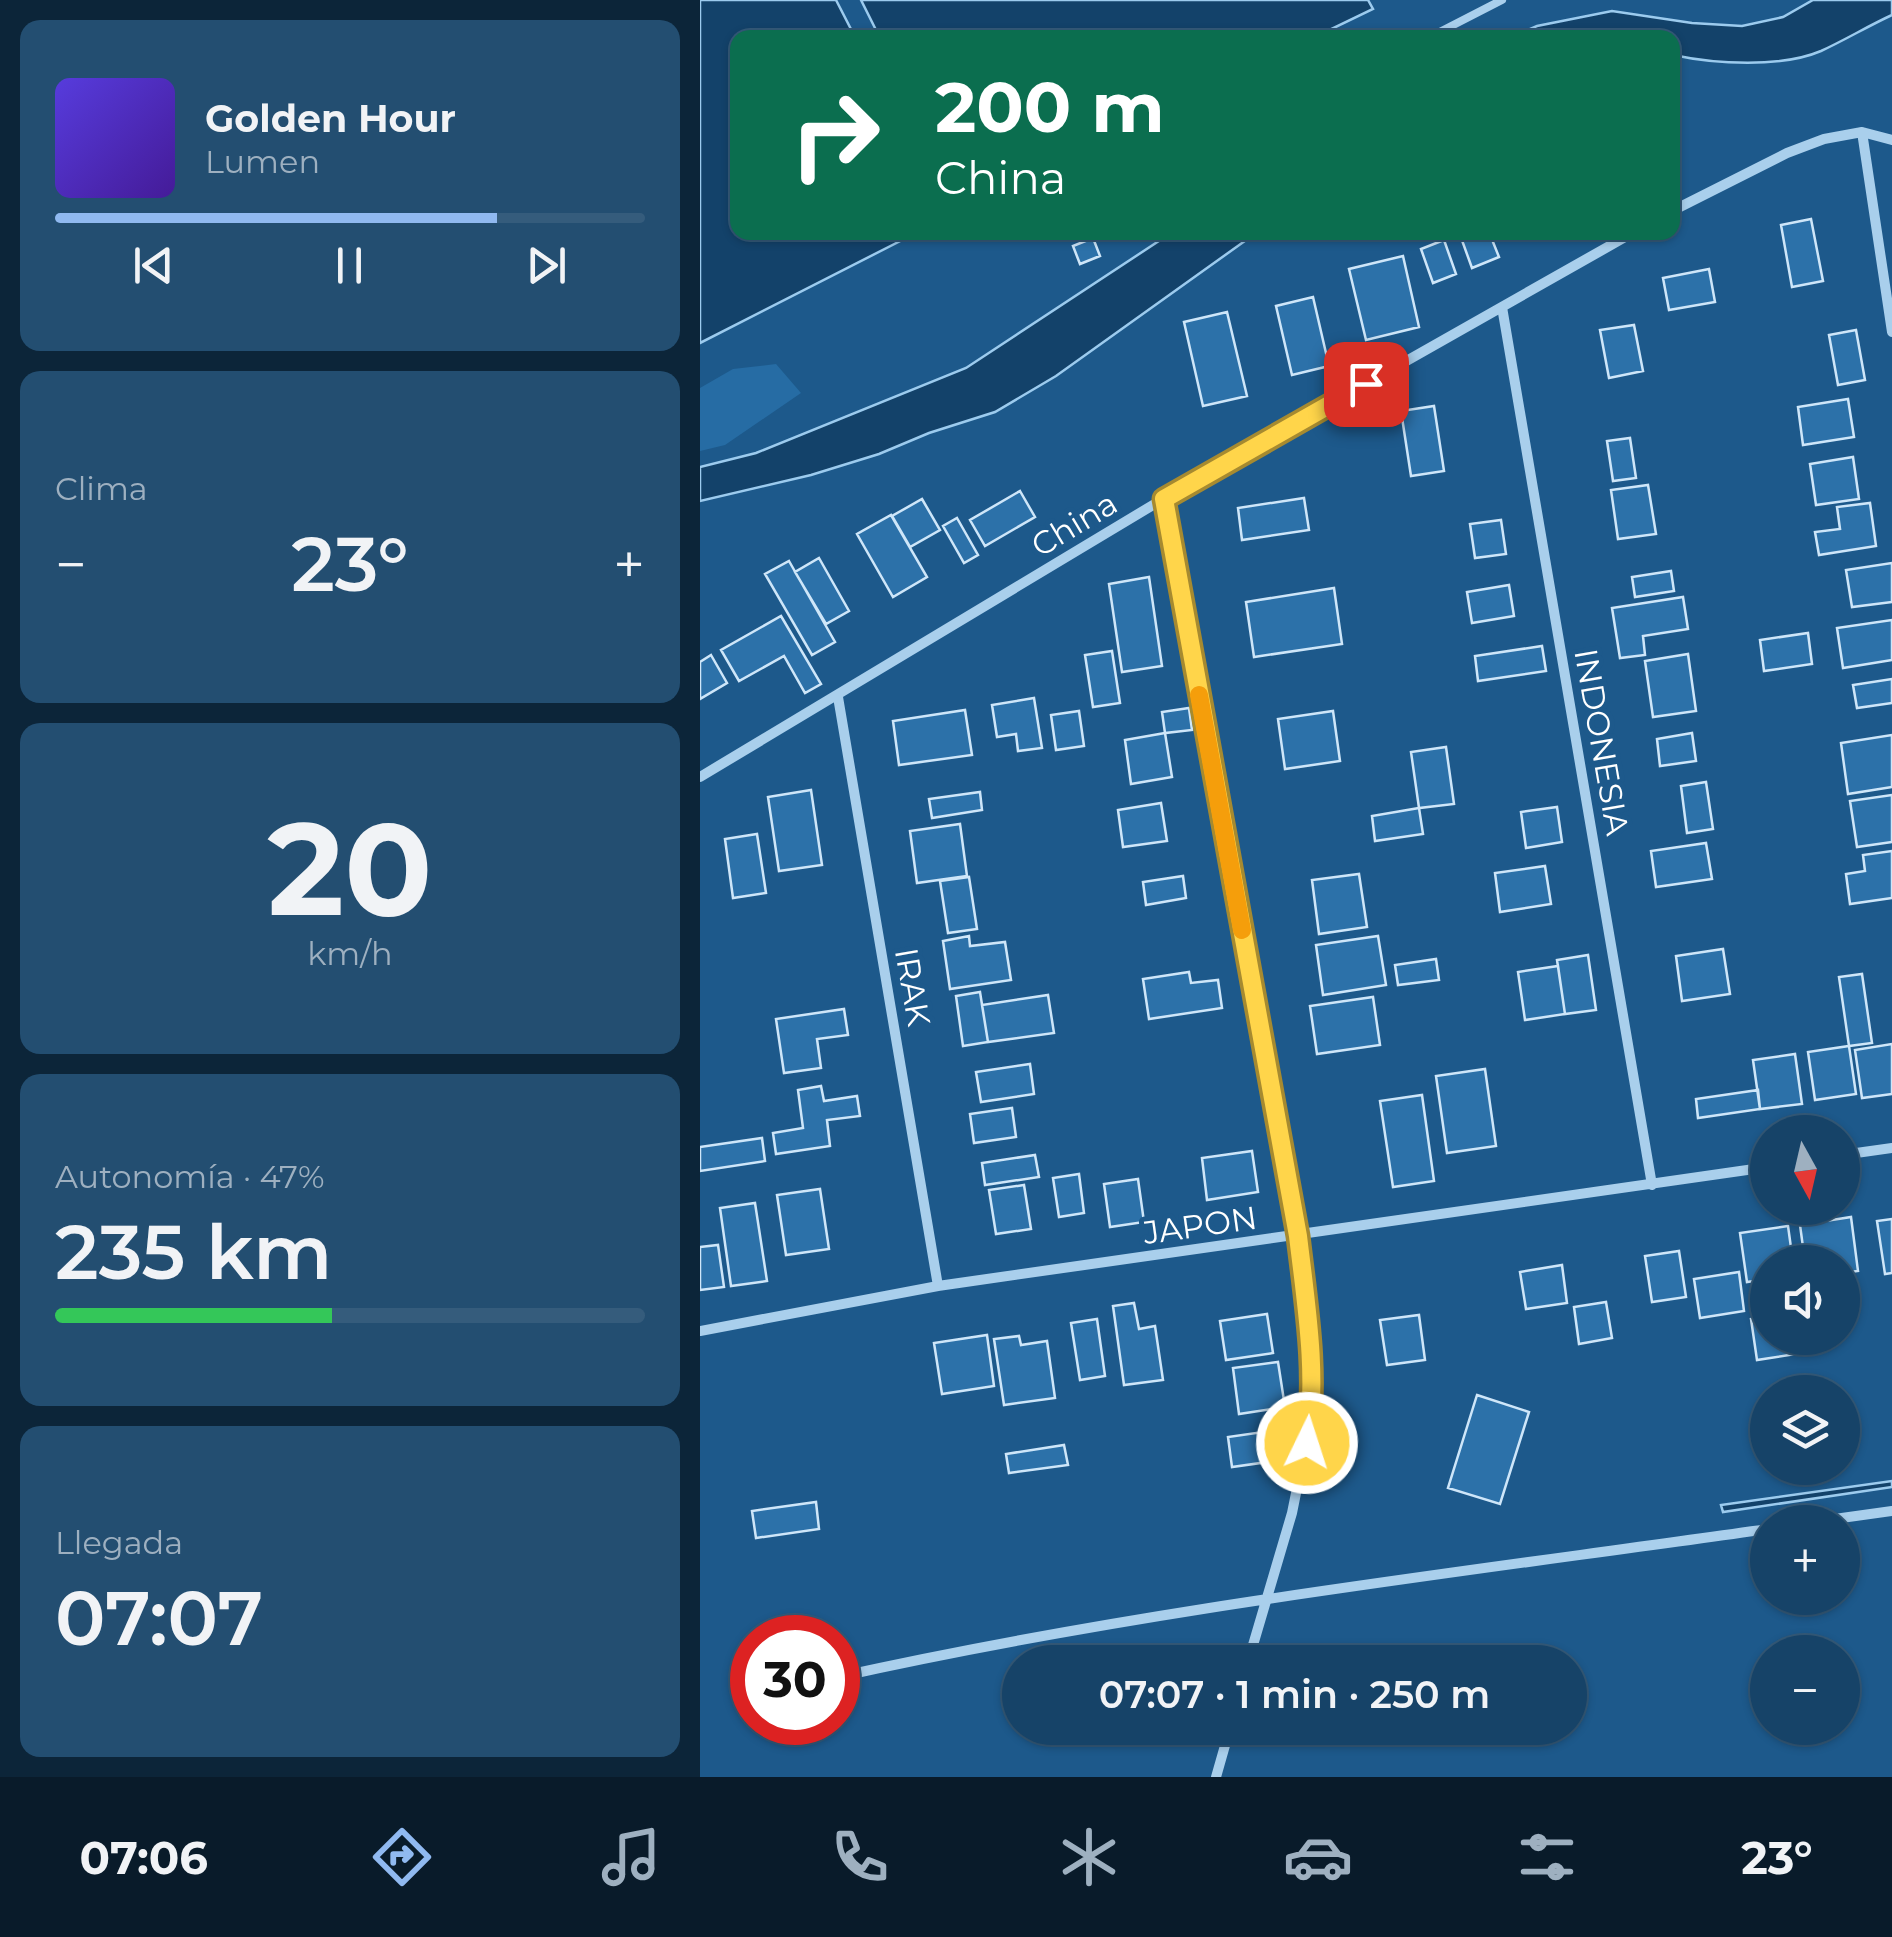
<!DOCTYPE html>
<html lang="es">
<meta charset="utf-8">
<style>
body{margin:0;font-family:Montserrat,sans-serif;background:#234e71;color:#f1f3f6;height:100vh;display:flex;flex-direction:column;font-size:38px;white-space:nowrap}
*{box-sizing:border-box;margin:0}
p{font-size:32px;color:#9eb0c0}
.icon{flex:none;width:55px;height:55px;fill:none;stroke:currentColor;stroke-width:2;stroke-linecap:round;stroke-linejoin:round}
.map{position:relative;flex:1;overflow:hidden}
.side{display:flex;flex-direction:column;gap:20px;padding:20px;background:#0c2539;width:700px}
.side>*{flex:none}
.top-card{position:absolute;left:30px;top:30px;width:950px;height:210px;border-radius:20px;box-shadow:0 2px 8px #0004,0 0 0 2px #355c7c;background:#0b6e4f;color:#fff;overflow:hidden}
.needle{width:65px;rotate:172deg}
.fabs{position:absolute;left:1050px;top:1115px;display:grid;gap:20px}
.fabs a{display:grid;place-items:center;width:110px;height:110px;border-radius:50%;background:#164368;box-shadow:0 2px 8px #0004,0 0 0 2px #355c7c;font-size:50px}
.speed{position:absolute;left:30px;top:1615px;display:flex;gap:20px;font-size:50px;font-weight:700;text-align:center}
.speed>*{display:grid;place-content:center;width:130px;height:130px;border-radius:50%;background:#164368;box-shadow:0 2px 8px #0004,0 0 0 2px #355c7c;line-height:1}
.speed .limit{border:15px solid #d22;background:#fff;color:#111}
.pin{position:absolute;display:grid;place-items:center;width:85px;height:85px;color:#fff;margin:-42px;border-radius:20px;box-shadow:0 5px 15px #0006}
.me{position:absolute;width:110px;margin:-55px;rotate:4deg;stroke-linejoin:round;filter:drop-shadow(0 0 8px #0008)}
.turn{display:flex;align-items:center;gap:35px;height:210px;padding:0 40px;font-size:45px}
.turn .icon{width:130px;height:130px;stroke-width:2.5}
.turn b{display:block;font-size:70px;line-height:85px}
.big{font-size:75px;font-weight:600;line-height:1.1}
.side .widget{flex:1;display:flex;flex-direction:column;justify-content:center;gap:15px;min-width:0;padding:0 35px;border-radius:20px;background:#234e71}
.side .dial{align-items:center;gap:0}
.dial b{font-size:130px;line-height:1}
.song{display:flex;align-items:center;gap:30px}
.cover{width:120px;height:120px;border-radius:15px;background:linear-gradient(135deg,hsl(250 70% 55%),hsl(260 70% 35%))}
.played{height:10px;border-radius:5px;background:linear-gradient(90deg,#90b9f0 75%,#355c7c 75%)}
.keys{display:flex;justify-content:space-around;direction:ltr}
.heat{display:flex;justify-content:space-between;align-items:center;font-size:55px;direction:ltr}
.charge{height:15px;border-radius:8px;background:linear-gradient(90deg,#34c759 47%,#355c7c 0)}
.trip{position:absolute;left:302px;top:1645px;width:585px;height:100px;border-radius:50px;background:#164368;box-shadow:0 2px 8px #0004,0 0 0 2px #355c7c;font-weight:600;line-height:100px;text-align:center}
.dock{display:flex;height:160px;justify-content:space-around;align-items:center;background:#091b2a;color:#9eb0c0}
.dock .icon{width:70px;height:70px}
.dock .active{color:#90b9f0}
.dock b{font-size:45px;color:#f1f3f6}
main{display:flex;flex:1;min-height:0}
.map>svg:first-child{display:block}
.green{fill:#266ca4}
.water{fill:#13426a;stroke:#9ccbee;stroke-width:2.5}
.building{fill:#2c71a9;stroke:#cee6f9;stroke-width:2.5}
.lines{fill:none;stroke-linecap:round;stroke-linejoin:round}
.service{stroke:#a9cfec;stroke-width:8}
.minor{stroke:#a9cfec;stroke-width:10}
.route-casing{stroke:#a68a30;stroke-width:25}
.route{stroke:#ffd54a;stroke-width:18}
.slow{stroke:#f59e0b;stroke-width:18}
.labels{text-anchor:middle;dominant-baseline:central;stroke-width:10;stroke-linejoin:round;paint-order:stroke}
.street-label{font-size:32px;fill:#fff;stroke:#1d598b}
</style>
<main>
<section class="side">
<div class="widget">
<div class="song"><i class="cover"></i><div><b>Golden Hour</b><p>Lumen</p></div></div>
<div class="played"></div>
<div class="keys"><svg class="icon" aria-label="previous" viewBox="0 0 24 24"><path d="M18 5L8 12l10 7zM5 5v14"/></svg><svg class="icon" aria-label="pause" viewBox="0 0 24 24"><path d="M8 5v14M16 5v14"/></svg><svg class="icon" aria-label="next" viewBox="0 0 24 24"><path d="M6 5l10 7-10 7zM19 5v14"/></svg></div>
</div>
<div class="widget"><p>Clima</p>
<div class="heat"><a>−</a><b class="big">23°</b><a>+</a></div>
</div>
<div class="widget dial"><b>20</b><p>km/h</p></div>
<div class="widget"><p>Autonomía · 47%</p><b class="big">235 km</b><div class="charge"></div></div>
<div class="widget"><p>Llegada</p><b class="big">07:07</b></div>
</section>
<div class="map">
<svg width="1192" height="1777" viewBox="0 0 1192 1777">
<rect width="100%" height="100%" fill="#1d598b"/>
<path class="green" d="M76,364L101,393L25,445L0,451V388L33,369Z"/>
<path class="water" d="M0,0H136L155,37L38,38V232L216,233L0,343Z
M161,0H668L673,9L615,37L180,38Z
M1113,0H1192V15C1168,26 1145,40 1121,51C1081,68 1015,64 973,55L972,38L811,37L837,26L912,11L992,23L1042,26L1083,17Z
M471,233H556L356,376L295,412L229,433L179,454L111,475L0,501V467L56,453L266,368Z
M1192,1481V1487L1023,1512L1021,1505Z"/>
<path class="building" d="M1111,219L1123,281L1092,287L1081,225Z
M759,232H789L799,257L772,268Z
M393,238L400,256L380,264L373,246Z
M744,240L756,274L733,283L721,249Z
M703,256L719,327L666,340L649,269Z
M1009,269L1015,302L969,310L963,278Z
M613,297L629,366L592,375L576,306Z
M527,312L547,396L503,406L484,322Z
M934,325L943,371L909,378L900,330Z
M1156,330L1165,380L1138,385L1129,335Z
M1148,399L1154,437L1103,445L1098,407Z
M734,406L744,471L711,476L701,411Z
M930,438L936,478L913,481L907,441Z
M1153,457L1159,499L1116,505L1110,464Z
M948,485L956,534L918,539L911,490Z
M320,491L335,517L285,546L270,520Z
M604,498L609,530L542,540L538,508Z
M222,499L240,530L210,547L192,516Z
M1170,503L1176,546L1119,555L1115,532L1140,529L1137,507Z
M191,515L227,577L193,597L157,534Z
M257,518L278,555L264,563L243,526Z
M801,520L806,554L775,558L770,524Z
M119,558L149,611L126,624L95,572Z
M89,561L135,642L112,655L65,574Z
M1192,563V602L1152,607L1146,570Z
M971,571L974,591L935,597L932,577Z
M449,577L462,666L422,672L409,584Z
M809,585L814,616L772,623L767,592Z
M634,588L642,644L554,657L546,602Z
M983,597L988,629L943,636L945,655L920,658L912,608Z
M81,616L121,684L105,693L84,656L39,681L21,650Z
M1192,620V660L1143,668L1137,628Z
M1108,633L1112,664L1064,671L1060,640Z
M842,646L846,671L778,681L775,656Z
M412,651L420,703L393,707L385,655Z
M988,654L996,711L953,717L945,661Z
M11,655L27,683L0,699V662Z
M1192,679V703L1157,708L1153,685Z
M334,698L342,748L318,751L316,734L297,737L292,705Z
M489,708L492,730L465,733L462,712Z
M265,710L272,755L199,765L193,721Z
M379,711L384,746L356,750L351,715Z
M633,711L640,761L585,769L578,719Z
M465,733L472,777L431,784L425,740Z
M992,733L996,761L960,766L957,739Z
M1192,735V787L1148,794L1141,743Z
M746,747L754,804L719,808L711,752Z
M1006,782L1013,829L987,833L981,786Z
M111,790L122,865L79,871L68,797Z
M280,792L282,810L232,818L229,799Z
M1192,795V842L1157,847L1150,801Z
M461,803L467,841L423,847L418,810Z
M857,807L862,842L826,848L821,812Z
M719,808L723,834L675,841L672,816Z
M260,824L267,876L217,883L210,831Z
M57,834L66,893L33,898L25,839Z
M1006,843L1012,879L956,887L951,851Z
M1192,851V898L1150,904L1146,874L1165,871L1163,855Z
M845,866L851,904L800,912L795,873Z
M659,874L667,927L619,934L612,880Z
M483,876L486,898L446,905L443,882Z
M269,877L277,929L248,933L240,881Z
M269,936L270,946L305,942L311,980L250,989L243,941Z
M678,936L686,985L623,995L616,945Z
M1023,949L1030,994L982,1001L976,956Z
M888,955L896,1010L865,1014L857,960Z
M736,959L739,980L698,985L695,965Z
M858,966L865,1014L825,1020L818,972Z
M489,972L491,983L518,980L522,1008L449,1019L443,979Z
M1162,974L1172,1043L1149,1046L1139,977Z
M280,992L288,1042L263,1046L256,996Z
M348,995L354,1033L288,1042L282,1005Z
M673,997L680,1045L617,1054L610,1006Z
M144,1009L148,1035L117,1039L121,1068L84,1073L76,1019Z
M1192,1044V1094L1162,1098L1155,1050Z
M1149,1046L1156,1094L1115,1100L1108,1052Z
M1095,1054L1102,1104L1060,1109L1053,1060Z
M330,1064L334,1094L281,1102L276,1072Z
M785,1069L796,1146L747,1153L736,1076Z
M121,1086L124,1101L157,1096L160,1116L127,1120L130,1146L76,1154L73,1133L103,1128L98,1090Z
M1058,1090L1060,1109L998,1118L996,1099Z
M722,1095L734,1181L693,1187L680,1101Z
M312,1108L316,1137L274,1143L270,1114Z
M62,1138L65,1161L0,1171V1147Z
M552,1151L558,1192L507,1200L502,1158Z
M335,1155L339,1177L285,1185L282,1163Z
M379,1174L384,1213L359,1217L353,1178Z
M438,1179L444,1222L410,1227L404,1184Z
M324,1185L331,1229L296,1234L289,1190Z
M120,1189L129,1249L86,1255L77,1195Z
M55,1203L67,1281L31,1286L20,1208Z
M1151,1217L1158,1271L1142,1273V1262H1105L1100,1225Z
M1192,1219V1273L1185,1274L1177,1221Z
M1088,1226L1093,1262H1068V1279L1047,1282L1040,1233Z
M18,1245L24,1287L0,1290V1247Z
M979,1251L986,1297L952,1302L945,1256Z
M862,1265L867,1303L826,1309L820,1272Z
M1039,1272L1044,1311L1000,1318L994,1279Z
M906,1302L912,1338L879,1344L874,1307Z
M434,1303L439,1329L455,1326L463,1380L424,1385L413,1306Z
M567,1314L573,1353L526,1360L520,1321Z
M719,1315L725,1360L687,1365L680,1320Z
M1068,1316V1338H1113L1115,1351L1057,1360L1051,1319Z
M397,1319L405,1376L380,1380L371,1323Z
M287,1335L294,1386L242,1394L234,1343Z
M319,1336L321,1345L347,1341L355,1398L304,1405L294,1339Z
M578,1362L585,1407L539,1414L533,1368Z
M777,1395L829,1412L800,1504L748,1488Z
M591,1428L596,1458L532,1467L528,1437Z
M364,1445L368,1465L309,1473L306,1454Z
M116,1502L119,1529L56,1538L52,1511Z"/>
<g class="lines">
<path class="service" d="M728,38L802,0"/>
<path class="minor" d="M1162,132L1192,332
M972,211L1087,153L1124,139L1162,132L1192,140
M802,307L952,1185
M463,499L599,1236L609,1331L611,1419L592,1513L548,1662
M138,697L238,1286
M0,777L463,499L934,232
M1142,1155L1192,1148
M0,1331L238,1286L1068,1167
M1113,1522L1192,1511
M138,1677C444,1609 757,1573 1068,1529
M516,1777L530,1728"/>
</g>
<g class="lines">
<defs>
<path id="route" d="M607,1443C618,1375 606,1304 598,1236L464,499L666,384"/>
</defs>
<use href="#route" class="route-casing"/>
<use href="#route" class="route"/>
<path class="slow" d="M499,695L542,930"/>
</g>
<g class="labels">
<g class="street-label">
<text transform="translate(374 524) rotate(-31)">China</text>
<text transform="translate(902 742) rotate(80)">INDONESIA</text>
<text transform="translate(213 987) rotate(80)">IRAK</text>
<text transform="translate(500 1225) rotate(-8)">JAPON</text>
</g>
</g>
</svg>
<div class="fabs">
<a><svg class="needle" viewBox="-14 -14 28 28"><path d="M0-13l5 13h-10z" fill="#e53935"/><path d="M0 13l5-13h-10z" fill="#9eb0c0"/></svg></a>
<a><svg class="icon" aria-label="sound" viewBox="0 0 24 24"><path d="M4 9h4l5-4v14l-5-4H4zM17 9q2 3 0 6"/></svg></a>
<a><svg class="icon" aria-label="layers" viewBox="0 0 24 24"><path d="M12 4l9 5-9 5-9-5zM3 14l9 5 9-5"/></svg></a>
<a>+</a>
<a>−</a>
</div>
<div class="speed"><div class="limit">30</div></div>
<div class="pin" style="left:666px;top:384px;background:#d93025"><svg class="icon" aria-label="arrive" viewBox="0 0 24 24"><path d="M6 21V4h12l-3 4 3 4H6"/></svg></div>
<svg class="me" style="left:607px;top:1443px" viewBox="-20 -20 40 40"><circle r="17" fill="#ffd54a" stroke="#fff" stroke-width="3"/><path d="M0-11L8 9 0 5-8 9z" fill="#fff"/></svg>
<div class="trip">07:07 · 1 min · 250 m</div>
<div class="top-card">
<div class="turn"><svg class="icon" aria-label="right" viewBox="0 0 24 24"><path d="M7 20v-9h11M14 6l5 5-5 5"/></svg><div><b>200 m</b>China</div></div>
</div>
</div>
</main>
<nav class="dock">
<b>07:06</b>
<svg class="icon active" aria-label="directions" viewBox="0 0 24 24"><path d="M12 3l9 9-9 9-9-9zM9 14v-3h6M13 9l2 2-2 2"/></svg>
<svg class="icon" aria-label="music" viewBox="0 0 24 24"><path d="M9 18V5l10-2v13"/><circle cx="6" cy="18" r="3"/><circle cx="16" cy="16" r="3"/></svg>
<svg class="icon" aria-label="phone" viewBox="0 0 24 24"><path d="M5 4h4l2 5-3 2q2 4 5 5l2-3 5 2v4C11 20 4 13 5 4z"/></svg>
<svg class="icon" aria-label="climate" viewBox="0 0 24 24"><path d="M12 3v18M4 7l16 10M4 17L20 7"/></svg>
<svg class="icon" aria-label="car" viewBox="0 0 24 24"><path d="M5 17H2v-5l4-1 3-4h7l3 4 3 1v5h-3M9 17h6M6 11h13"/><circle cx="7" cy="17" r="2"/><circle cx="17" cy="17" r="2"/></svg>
<svg class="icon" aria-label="filters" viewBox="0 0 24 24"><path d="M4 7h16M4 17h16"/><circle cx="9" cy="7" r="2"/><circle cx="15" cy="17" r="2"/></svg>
<b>23°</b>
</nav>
